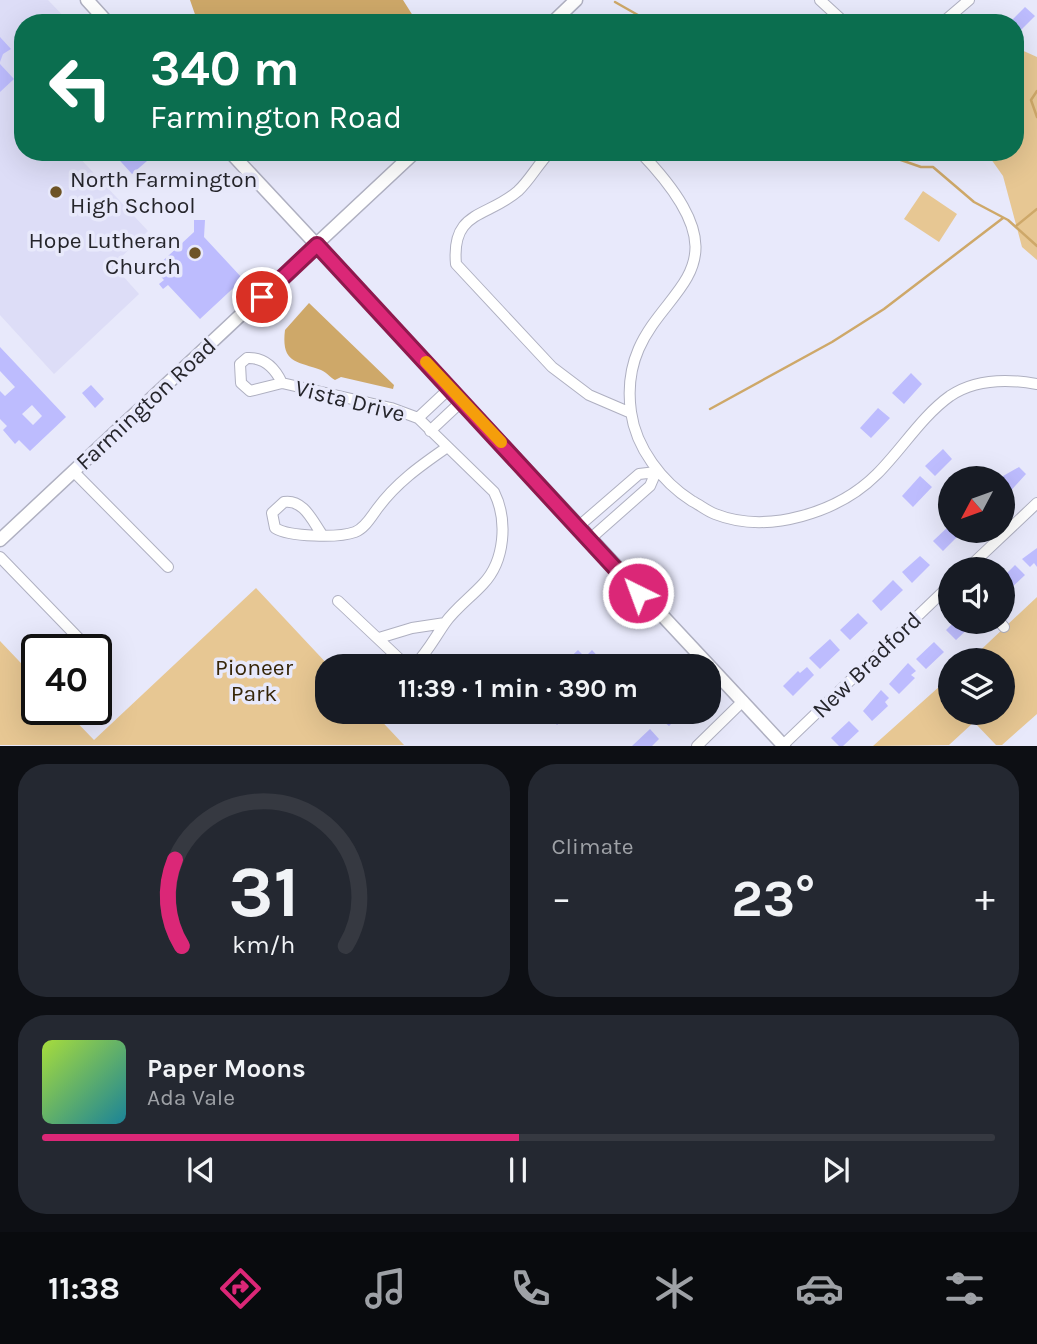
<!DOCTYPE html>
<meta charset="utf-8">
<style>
body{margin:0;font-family:Karla,sans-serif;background:#242831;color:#f1f3f6;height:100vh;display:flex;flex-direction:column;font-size:26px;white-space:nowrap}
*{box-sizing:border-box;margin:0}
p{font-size:23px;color:#9ea1a6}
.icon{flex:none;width:38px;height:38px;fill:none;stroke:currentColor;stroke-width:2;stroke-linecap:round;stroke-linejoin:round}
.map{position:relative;height:746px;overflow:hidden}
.drawer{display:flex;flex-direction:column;gap:18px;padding:18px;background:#0d0f14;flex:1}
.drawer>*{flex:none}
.banner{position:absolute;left:14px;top:14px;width:1010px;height:147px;border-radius:28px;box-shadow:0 7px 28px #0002;background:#0b6e4f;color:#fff;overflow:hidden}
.needle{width:46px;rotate:229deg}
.tools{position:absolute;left:938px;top:466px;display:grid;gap:14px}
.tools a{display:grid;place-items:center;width:77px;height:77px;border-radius:50%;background:#171b24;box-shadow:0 7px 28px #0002;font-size:35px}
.speed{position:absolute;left:21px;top:634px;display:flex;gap:14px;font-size:35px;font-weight:700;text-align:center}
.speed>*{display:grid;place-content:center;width:91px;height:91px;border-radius:50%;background:#171b24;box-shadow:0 7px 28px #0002;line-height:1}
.speed .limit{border:4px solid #111;border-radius:10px;background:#fff;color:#111}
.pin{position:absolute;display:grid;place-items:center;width:60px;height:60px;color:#fff;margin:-30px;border:4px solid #fff;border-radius:50%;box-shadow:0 2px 7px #0007}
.me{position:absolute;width:77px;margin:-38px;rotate:318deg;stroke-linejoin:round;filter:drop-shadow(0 0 5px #0008)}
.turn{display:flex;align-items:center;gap:24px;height:147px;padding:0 21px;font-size:32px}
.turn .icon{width:91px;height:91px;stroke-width:2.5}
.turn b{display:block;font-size:49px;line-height:60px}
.big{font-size:52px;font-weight:700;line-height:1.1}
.drawer .widget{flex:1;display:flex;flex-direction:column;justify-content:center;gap:10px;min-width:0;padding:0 24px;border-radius:28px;background:#242831}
.drawer .dial{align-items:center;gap:0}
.dial svg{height:182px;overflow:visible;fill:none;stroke:#363941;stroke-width:7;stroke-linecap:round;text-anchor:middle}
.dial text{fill:#f1f3f6;stroke:none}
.song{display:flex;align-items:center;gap:21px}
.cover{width:84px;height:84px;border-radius:10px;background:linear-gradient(135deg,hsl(80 70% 55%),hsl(190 70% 35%))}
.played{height:7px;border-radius:4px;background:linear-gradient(90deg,#db2777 50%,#363941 50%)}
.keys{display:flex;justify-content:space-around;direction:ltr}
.heat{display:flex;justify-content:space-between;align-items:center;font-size:38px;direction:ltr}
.drawer .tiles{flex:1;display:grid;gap:18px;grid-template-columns:1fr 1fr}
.widget:last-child{grid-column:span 2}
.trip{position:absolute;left:315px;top:654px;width:406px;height:70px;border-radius:28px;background:#171b24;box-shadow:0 7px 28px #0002;font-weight:700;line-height:70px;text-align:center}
.tab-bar{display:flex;height:112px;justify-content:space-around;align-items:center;background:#090b0e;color:#9ea1a6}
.tab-bar .icon{width:49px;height:49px}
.tab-bar .selected{color:#db2777}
.tab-bar b{font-size:32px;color:#f1f3f6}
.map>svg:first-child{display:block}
.built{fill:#ddddf7}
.green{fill:#e7c793}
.water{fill:#cea869}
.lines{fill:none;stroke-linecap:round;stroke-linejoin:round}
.stream{stroke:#cea869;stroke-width:2.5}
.building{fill:#bdbcfe;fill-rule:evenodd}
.minor-casing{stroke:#afb0c1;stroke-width:12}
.tertiary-casing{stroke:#afb0c1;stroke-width:15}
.minor{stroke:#fff;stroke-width:10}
.tertiary{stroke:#fff;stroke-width:12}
.route-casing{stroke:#8e194d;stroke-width:18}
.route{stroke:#db2777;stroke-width:12}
.slow{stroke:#f59e0b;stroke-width:12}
.poi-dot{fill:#6e5426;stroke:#e8e9fb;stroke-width:2.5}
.labels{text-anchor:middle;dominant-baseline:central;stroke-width:7;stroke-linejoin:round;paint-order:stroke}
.poi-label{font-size:23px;fill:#25252b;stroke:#e8e9fb;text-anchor:start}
.street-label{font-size:23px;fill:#25252b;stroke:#e8e9fb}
.park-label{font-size:23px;fill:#362609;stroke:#e8e9fb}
</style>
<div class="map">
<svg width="1037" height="746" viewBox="0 0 1037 746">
<rect width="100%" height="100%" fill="#e8e9fb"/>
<path class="built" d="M0,0H48L70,23H23V152H74L148,231L113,265L139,294L54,374L0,315Z"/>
<path class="green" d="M1017,48L1037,57V260L1022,247L1003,176L986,152H1015Z
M923,191L957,214L939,242L904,219Z
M256,588L330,667H327V712H373L404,745H0V641L37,680V709H64L94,740Z
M1037,597V714L1002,745H996L974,722L949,745L873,746L950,677V712H1003V660H970Z"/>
<path class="water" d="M190,0H403L415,19L413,23H198Z
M309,303L394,385L393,389L341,377L335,380C329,377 328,373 321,370C296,361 281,363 285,330Z"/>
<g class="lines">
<path class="stream" d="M615,2L652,23
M1037,91L1031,100L1037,117
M878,152L921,167H933L974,202L1008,220L1037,246
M1016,226L1037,209
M710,409L832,342L884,309L1003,218"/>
</g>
<path class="building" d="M1025,7L1035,16L1015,36V23H1009Z
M0,37L11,49L3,54L0,62Z
M0,64L14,79L0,92Z
M112,152H138L147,161L132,174Z
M194,220H205L204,237L243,279L200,319L168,285L163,289L159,284L164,280L154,269L194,232Z
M0,347L66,417L30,451L19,440L15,444L3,430L7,426L0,419V391L5,396L15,387L0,371ZM32,405L42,416L33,425L22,414Z
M911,373L922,384L904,404L892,393Z
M91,385L104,399L95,408L82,393Z
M878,408L890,418L871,438L860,428Z
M943,449L952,459L935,476L925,466Z
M1019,467L1026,474L1006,496L1003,476Z
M920,476L932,487L913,507L902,496Z
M950,525V530L960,534L943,551L933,541Z
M1037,548V567L1034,563L1030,567L1022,559Z
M920,556L930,565L912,583L902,572Z
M1015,565L1025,575L1009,590L1007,588L1003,592V577Z
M893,580L903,590L881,611L872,601Z
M858,613L868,623L850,640L840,630Z
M955,621H968L972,625L956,640L946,630Z
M830,639L840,650L820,669L809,658Z
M934,642L944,652L926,669L916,659Z
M578,650L585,657L592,650L606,665L560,667Z
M908,663L916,671L911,675L915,678L899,694L889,684Z
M807,667L814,675L793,696L783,686L798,671L800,673Z
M881,690L889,698L885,702L888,706L872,721L863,711Z
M545,712H570L557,725Z
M662,712H683L669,726L658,717Z
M849,721L859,731L843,746H839L831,738Z
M650,729L659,739L652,746H632Z"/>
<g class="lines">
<defs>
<path id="minor" d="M820,0L845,23
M942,23L969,0
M550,152C538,164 530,180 518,191C487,218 451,210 456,264L552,367L589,395L631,413
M640,152C778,295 613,285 631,412C636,448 662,482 692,501C700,505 707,511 715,514C768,535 839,512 877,474C902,449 922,416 950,396C975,379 1009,379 1037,384
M282,383C275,368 264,357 247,358L240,364L241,383L250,391L282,383L391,408L418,418L494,492C508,520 505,561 483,584C471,597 455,609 445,623C434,639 427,653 413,667
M418,418L450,388
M430,431L462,401
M73,471L168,567
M579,526L639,474L656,472L650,486L590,539
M321,533C312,520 303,499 284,502L272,513L275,528C289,537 339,538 355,532C365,528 371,517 377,509C396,483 420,466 446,448
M0,557L89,649
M967,569L1037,503
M338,601L408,667
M999,621L1004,627
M379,638L412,628L445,623
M96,657L106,667
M783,745L950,585
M697,746L743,701"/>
<path id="tertiary" d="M87,0L108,23
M552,23L576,0
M230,152L784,746
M0,540L415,152"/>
</defs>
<use href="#minor" class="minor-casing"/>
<use href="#tertiary" class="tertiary-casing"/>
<use href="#minor" class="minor"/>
<use href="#tertiary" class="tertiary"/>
</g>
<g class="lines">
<defs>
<path id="route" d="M262,297L317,245L638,593"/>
</defs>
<use href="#route" class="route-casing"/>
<use href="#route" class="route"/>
<path class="slow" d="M426,362L501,442"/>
</g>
<g class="poi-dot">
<circle cx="56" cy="192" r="7"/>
<circle cx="195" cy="253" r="7"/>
</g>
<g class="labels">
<g class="poi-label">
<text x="70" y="179">North Farmington<tspan x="70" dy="26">High School</tspan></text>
<text x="181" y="240" text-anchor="end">Hope Lutheran<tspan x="181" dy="26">Church</tspan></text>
</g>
<g class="street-label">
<text transform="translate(350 401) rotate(14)">Vista Drive</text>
<text transform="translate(146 404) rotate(-43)">Farmington Road</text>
<text transform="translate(867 665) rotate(-44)">New Bradford</text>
</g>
<g class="park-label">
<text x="254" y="667">Pioneer<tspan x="254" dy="26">Park</tspan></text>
</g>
</g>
</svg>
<div class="tools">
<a><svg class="needle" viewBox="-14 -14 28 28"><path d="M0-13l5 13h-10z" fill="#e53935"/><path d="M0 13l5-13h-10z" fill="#9ea1a6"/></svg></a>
<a><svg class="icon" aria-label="sound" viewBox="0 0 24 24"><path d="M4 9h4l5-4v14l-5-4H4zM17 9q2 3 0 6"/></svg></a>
<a><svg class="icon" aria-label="layers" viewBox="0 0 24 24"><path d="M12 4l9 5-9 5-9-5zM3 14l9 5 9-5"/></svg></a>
</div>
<div class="speed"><div class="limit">40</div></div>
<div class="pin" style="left:262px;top:297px;background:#d93025"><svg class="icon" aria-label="arrive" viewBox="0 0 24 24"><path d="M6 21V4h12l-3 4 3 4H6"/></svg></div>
<svg class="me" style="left:638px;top:593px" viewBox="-20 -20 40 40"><circle r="17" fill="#db2777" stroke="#fff" stroke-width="3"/><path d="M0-11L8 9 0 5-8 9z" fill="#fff"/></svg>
<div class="trip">11:39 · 1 min · 390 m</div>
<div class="banner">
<div class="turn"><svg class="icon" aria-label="left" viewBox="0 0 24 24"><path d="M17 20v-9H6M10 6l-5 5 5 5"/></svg><div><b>340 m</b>Farmington Road</div></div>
</div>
</div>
<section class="drawer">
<div class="tiles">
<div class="widget dial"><svg viewBox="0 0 100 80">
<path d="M14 69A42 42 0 1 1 86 69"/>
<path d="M14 69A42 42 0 0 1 11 31" stroke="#db2777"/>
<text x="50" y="56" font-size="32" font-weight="700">31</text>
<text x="50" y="72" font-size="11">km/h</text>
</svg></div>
<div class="widget"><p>Climate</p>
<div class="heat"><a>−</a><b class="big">23°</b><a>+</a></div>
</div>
<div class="widget">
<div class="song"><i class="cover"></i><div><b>Paper Moons</b><p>Ada Vale</p></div></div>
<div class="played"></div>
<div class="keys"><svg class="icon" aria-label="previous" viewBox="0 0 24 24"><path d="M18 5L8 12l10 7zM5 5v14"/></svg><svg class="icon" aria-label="pause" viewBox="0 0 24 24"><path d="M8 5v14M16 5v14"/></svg><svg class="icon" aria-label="next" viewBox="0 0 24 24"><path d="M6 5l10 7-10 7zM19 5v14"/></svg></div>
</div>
</div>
</section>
<nav class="tab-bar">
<b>11:38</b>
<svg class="icon selected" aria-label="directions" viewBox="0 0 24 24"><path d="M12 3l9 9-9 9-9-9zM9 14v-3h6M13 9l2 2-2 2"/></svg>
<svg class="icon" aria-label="music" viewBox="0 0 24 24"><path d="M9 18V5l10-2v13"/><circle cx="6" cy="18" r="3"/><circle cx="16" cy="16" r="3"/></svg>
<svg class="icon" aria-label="phone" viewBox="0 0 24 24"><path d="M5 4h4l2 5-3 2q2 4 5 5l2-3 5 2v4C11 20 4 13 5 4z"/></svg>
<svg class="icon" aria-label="climate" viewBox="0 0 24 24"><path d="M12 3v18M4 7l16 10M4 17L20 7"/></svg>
<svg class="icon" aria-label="car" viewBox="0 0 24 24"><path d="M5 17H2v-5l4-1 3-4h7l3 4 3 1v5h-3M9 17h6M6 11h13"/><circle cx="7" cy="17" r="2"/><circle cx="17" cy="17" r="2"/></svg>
<svg class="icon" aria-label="filters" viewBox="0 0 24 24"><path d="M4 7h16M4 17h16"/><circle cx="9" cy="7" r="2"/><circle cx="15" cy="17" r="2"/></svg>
</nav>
